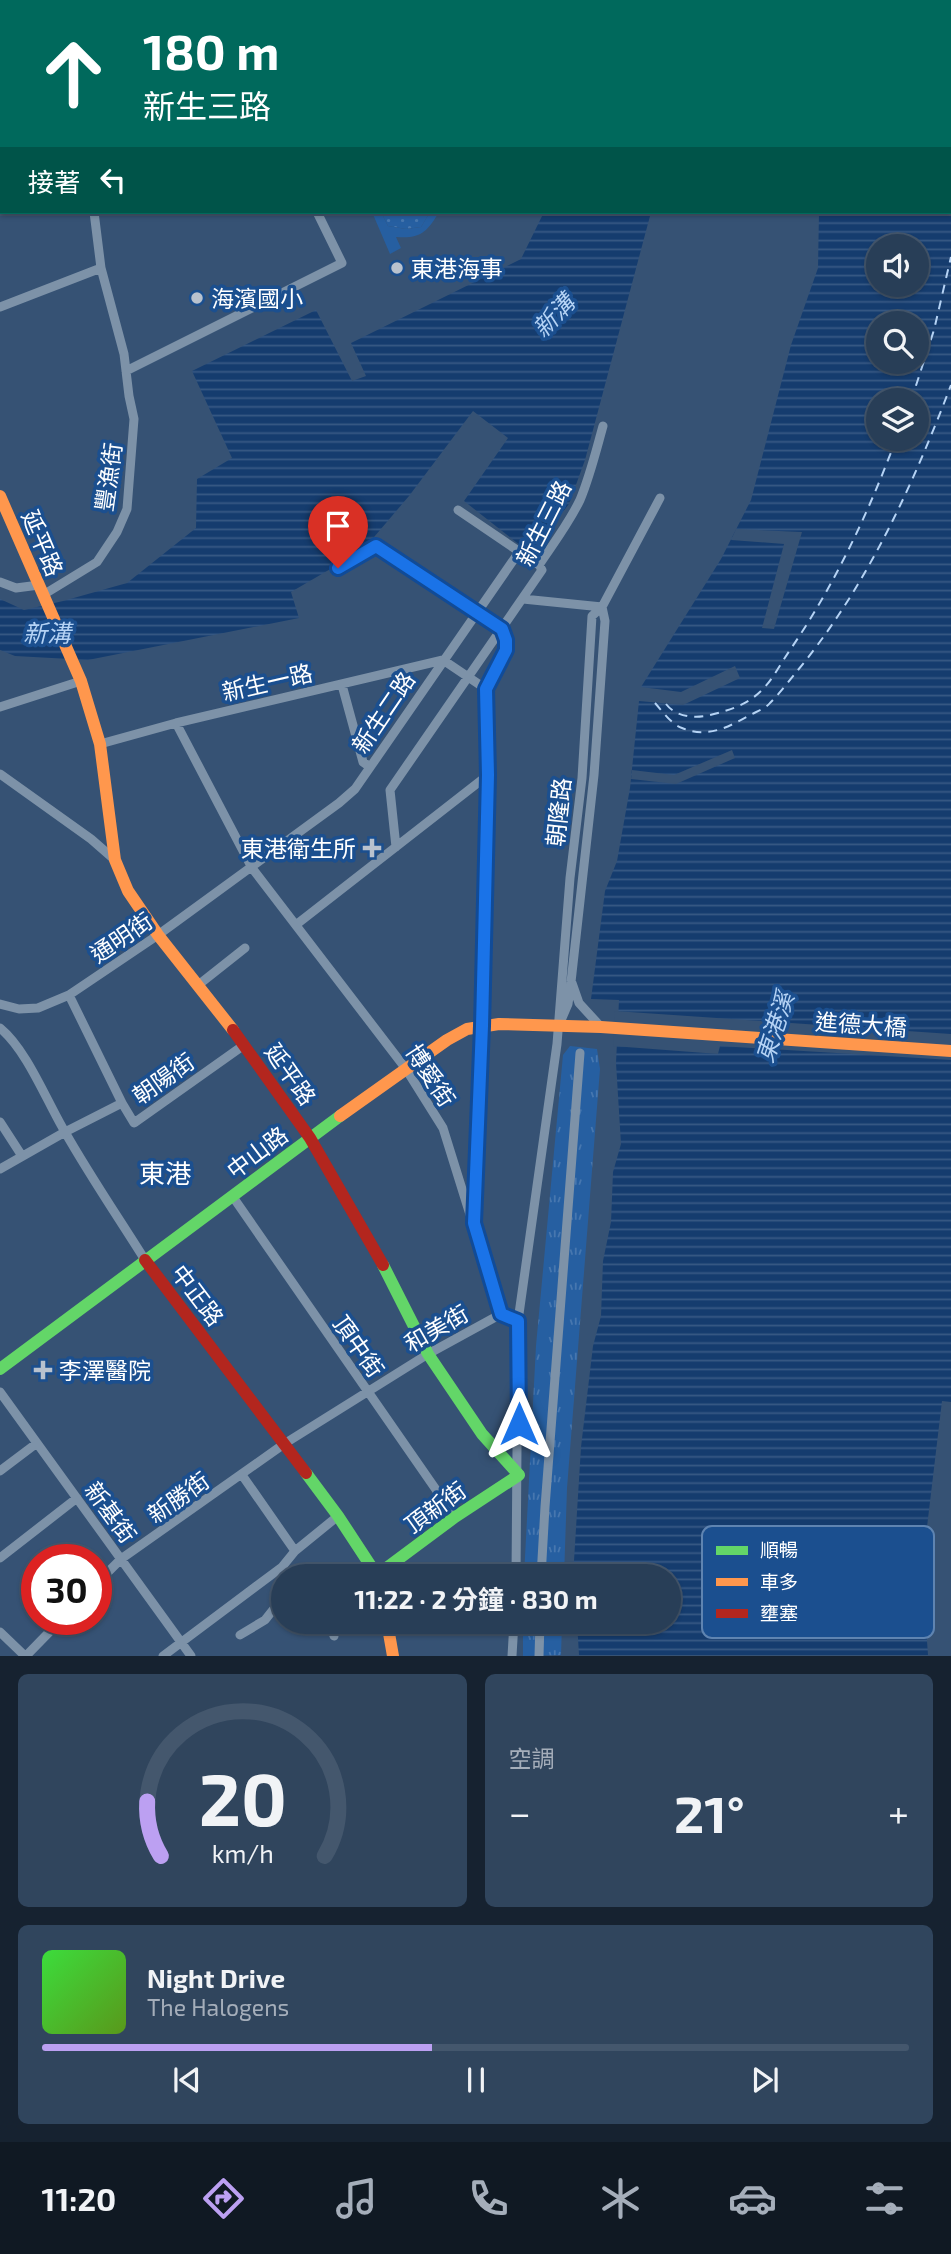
<!DOCTYPE html>
<html lang="zh-TW">
<meta charset="utf-8">
<style>
body{margin:0;font-family:"Exo 2","Noto Sans TC",sans-serif;background:#30455d;color:#f1f3f6;height:100vh;display:flex;flex-direction:column;font-size:26px;white-space:nowrap}
*{box-sizing:border-box;margin:0}
p{font-size:23px;color:#a5aeba}
.icon{flex:none;width:38px;height:38px;fill:none;stroke:currentColor;stroke-width:2;stroke-linecap:round;stroke-linejoin:round}
.map{position:relative;height:1656px;overflow:hidden}
.side{display:flex;flex-direction:column;gap:18px;padding:18px;background:#162230;flex:1}
.side>*{flex:none}
.hud{position:absolute;left:0px;top:0px;width:952px;height:214px;box-shadow:0 2px 5px #0004,0 0 0 2px #44576d;background:#00695c;color:#fff;overflow:hidden}
.fabs{position:absolute;left:866px;top:234px;display:grid;gap:14px}
.fabs a{display:grid;place-items:center;width:63px;height:63px;border-radius:50%;background:#283e57;box-shadow:0 2px 5px #0004,0 0 0 2px #44576d;font-size:35px}
.speed{position:absolute;left:21px;top:1544px;display:flex;gap:14px;font-size:35px;font-weight:700;text-align:center}
.speed>*{display:grid;place-content:center;width:91px;height:91px;border-radius:50%;background:#283e57;box-shadow:0 2px 5px #0004,0 0 0 2px #44576d;line-height:1}
.speed .limit{border:10px solid #d22;background:#fff;color:#111}
.pin{position:absolute;display:grid;place-items:center;width:60px;height:60px;color:#fff;margin:-72px -30px;border-radius:50% 50% 50% 0;rotate:-45deg;box-shadow:0 0 7px #0007}
.pin .icon{rotate:45deg}
.me{position:absolute;width:77px;margin:-38px;rotate:0deg;stroke-linejoin:round;filter:drop-shadow(0 0 5px #0008)}
.turn{display:flex;align-items:center;gap:24px;height:147px;padding:0 28px;font-size:32px}
.turn .icon{width:91px;height:91px;stroke-width:2.5}
.turn b{display:block;font-size:49px;line-height:60px}
.then{display:flex;align-items:center;height:66px;padding:0 28px;background:#0003;gap:14px;font-size:26px}
.big{font-size:52px;font-weight:700;line-height:1.1}
.side .tile{flex:1;display:flex;flex-direction:column;justify-content:center;gap:10px;min-width:0;padding:0 24px;border-radius:10px;background:#30455d}
.side .dial{align-items:center;gap:0}
.dial svg{height:182px;overflow:visible;fill:none;stroke:#44576d;stroke-width:7;stroke-linecap:round;text-anchor:middle}
.dial text{fill:#f1f3f6;stroke:none}
.song{display:flex;align-items:center;gap:21px}
.cover{width:84px;height:84px;border-radius:10px;background:linear-gradient(135deg,hsl(120 70% 55%),hsl(90 70% 35%))}
.played{height:7px;border-radius:4px;background:linear-gradient(90deg,#bca0f2 45%,#44576d 45%)}
.keys{display:flex;justify-content:space-around;direction:ltr}
.heat{display:flex;justify-content:space-between;align-items:center;font-size:38px;direction:ltr}
.side .tiles{flex:1;display:grid;gap:18px;grid-template-columns:1fr 1fr}
.tile:last-child{grid-column:span 2}
.trip{position:absolute;left:271px;top:1564px;width:410px;height:70px;border-radius:35px;background:#283e57;box-shadow:0 2px 5px #0004,0 0 0 2px #44576d;font-weight:700;line-height:70px;text-align:center}
.dock{display:flex;height:112px;justify-content:space-around;align-items:center;background:#101923;color:#a5aeba}
.dock .icon{width:49px;height:49px}
.dock .current{color:#bca0f2}
.dock b{font-size:32px;color:#f1f3f6}
.map>svg:first-child{display:block}
.grass{fill:url(#grass-dots)}
.park{fill:url(#park-tufts)}
.pitch{fill:#265fa1}
.water{fill:url(#water-rules);fill-rule:evenodd}
.pier{fill:#365274}
.lines{fill:none;stroke-linecap:round;stroke-linejoin:round}
.ferry{stroke:#b5d3f5;stroke-width:2;stroke-dasharray:9 7;stroke-linecap:butt}
.street{stroke:#7d92a8;stroke-width:9}
.fast{stroke:#63d668;stroke-width:12}
.slow{stroke:#ff974d;stroke-width:12}
.jam{stroke:#b3261e;stroke-width:12}
.route-casing{stroke:#114b97;stroke-width:18}
.route{stroke:#1a73e8;stroke-width:12}
.poi-dot{fill:#b9c2ce;stroke:#1b4f8f;stroke-width:2.5}
.labels{text-anchor:middle;dominant-baseline:central;stroke-width:7;stroke-linejoin:round;paint-order:stroke}
.poi-label{font-size:23px;fill:#fff;stroke:#1b4f8f;text-anchor:start}
.street-label{font-size:23px;fill:#fff;stroke:#1b4f8f}
.water-label{font-size:24px;font-style:italic;fill:#b5d3f5;stroke:#1b4f8f}
.quarter-label{font-size:26px;fill:#fff;stroke:#1b4f8f}
.key{fill:#1b4f8f;stroke:#5f84b1;stroke-width:2}
.key-label{font-size:19px;fill:#fff}
</style>
<div class="map">
<svg width="951" height="1656" viewBox="0 0 951 1656">
<defs>
<pattern id="grass-dots" width="8" height="8" patternUnits="userSpaceOnUse" patternTransform="scale(1.75)"><rect width="8" height="8" fill="#265fa1"/><path d="M2 2h.1M6 6h.1" fill="none" stroke="#4777af" stroke-width="1.8" stroke-linecap="round"/></pattern>
<pattern id="park-tufts" width="24" height="20" patternUnits="userSpaceOnUse" patternTransform="scale(1.75)"><rect width="24" height="20" fill="#265fa1"/><path d="M3 7l-1-3M5 7V3M7 7l1-3M15 17l-1-3M17 17v-4M19 17l1-3" fill="none" stroke="#4777af"/></pattern>
<pattern id="water-rules" width="6" height="5" patternUnits="userSpaceOnUse" patternTransform="scale(1.75)"><rect width="6" height="5" fill="#153c6e"/><path d="M0 2.5h6" fill="none" stroke="#385984"/></pattern>
</defs>
<rect width="100%" height="100%" fill="#365274"/>
<path class="grass" d="M381,212H430L421,227L406,229L388,226Z"/>
<path class="park" d="M570,1046L597,1049L600,1069L567,1488L564,1577H524L536,1346L563,1055Z
M523,1622H562L561,1655L523,1656Z"/>
<path class="pitch" d="M372,212H381L388,226L406,229L421,227L430,212H439C427,232 421,239 396,237L401,248L390,254Z"/>
<path class="water" d="M425,0H601L602,2H424Z
M786,0H951V1402L942,1401L922,1569L928,1655H579L577,1622H668V1577H573L581,1447L593,1346L601,1316L603,1261L611,1222L613,1172L621,1144L616,1063L619,1000L591,999L605,891L617,861L630,788L639,701L683,705L740,678L735,666L681,692L641,687L721,559L751,500L791,345L818,268L819,212H950V2H787ZM878,247H917V285H878ZM878,324H917V362H878ZM878,401H917V439H878Z
M544,212H649L650,216L585,460L569,504L530,553L464,501L508,438L473,411L409,496L363,550L291,592L299,618L88,660L15,656L0,650V599L24,610L63,601L127,583L196,528L197,479L232,458L192,371L316,310L352,381L366,376L351,343L521,259Z"/>
<path class="pier" d="M736,529L802,532L774,629L762,628L784,544L731,540Z
M732,750L735,758L676,784L631,779L632,770L674,775Z
M615,1011L951,1034V1060L720,1046L718,1054L613,1046Z"/>
<g class="lines">
<path class="ferry" d="M911,401L934,330L951,257
M655,703C663,712 671,724 682,728C709,739 730,726 752,714C758,711 766,708 770,703C780,693 789,681 798,670C867,586 913,485 951,385
M666,704C676,717 695,719 710,715C730,710 747,705 762,690C773,679 781,663 790,650C834,586 869,512 896,439"/>
<path class="street" d="M0,53H2
M0,307L101,268L94,212
M126,371L342,263L317,212
M458,510L539,565
M338,568L376,546L502,629C513,657 495,663 487,687C484,696 486,710 487,719C490,885 481,1052 474,1218
M0,582L16,588L39,585
M43,595L97,562L117,532L127,509L134,419L129,396L124,354L101,268
M523,599L602,607
M342,685L363,762L370,767
M0,707L81,681
M176,723L252,868L406,1069L443,1128L501,1314L518,1321L516,1577
M100,744L176,723L443,660L486,689
M0,774L91,839L115,860
M396,847L390,790L542,570L539,565C553,544 569,523 580,500C590,476 596,451 603,426
M297,924L488,775
M572,983L579,1003L601,1027
M197,986L245,948
M69,995L122,1103
M0,1004L19,1009L38,1008L69,995L158,935L339,803L355,789L519,552
M562,1018L568,1004L571,982L594,775L605,621L602,607
M0,1028C27,1050 47,1102 65,1132C90,1176 118,1217 145,1260
M0,1122L22,1156
M0,1169L65,1132L122,1103L134,1123L244,1045
M233,1197L455,1517
M518,1321L557,1044L570,878L582,778L592,616L602,607L660,498
M0,1392L191,1656
M0,1471L37,1443
M242,1475L295,1551
M0,1558L77,1498
M282,1567L292,1577
M541,1577L545,1507L580,1053
M96,1584L121,1559L284,1444L428,1354L501,1314
M329,1622L334,1636
M0,1632L25,1656
M240,1635L265,1620L284,1596
M26,1656L62,1619
M163,1656L282,1567L295,1551L338,1516
M512,1656L514,1622
M539,1656L540,1622"/>
<path class="fast" d="M0,1369L340,1116
M306,1473L338,1516L378,1577
M377,1575L455,1517L519,1475L482,1434L428,1354L383,1265"/>
<path class="slow" d="M0,496L81,681L100,744L115,860L128,891L158,935L233,1030
M340,1116L447,1040L467,1029L499,1024L601,1027L951,1051
M387,1622L393,1656"/>
<path class="jam" d="M233,1030L310,1138L383,1265
M145,1260L306,1473"/>
</g>
<g class="lines">
<defs>
<path id="route" d="M338,568L376,546L502,629L506,640V650L486,689L488,775L482,1026L474,1223L501,1314L518,1321L519,1424"/>
</defs>
<use href="#route" class="route-casing"/>
<use href="#route" class="route"/>
</g>
<g class="poi-dot">
<circle cx="397" cy="268" r="7"/>
<circle cx="197" cy="298" r="7"/>
<path d="M368.5 837.5h7v7h7v7h-7v7h-7v-7h-7v-7h7z"/>
<path d="M39.5 1359.5h7v7h7v7h-7v7h-7v-7h-7v-7h7z"/>
</g>
<g class="labels">
<g class="poi-label">
<text x="411" y="268">東港海事</text>
<text x="211" y="298">海濱國小</text>
<text x="356" y="848" text-anchor="end">東港衛生所</text>
<text x="59" y="1370">李澤醫院</text>
</g>
<g class="street-label">
<text transform="translate(108 477) rotate(-82)">豐漁街</text>
<text transform="translate(543 523) rotate(-63)">新生三路</text>
<text transform="translate(43 543) rotate(67)">延平路</text>
<text transform="translate(267 682) rotate(-13)">新生一路</text>
<text transform="translate(383 712) rotate(-56)">新生二路</text>
<text transform="translate(558 812) rotate(-84)">朝隆路</text>
<text transform="translate(121 937) rotate(-34)">通明街</text>
<text transform="translate(861 1024) rotate(4)">進德大橋</text>
<text transform="translate(291 1074) rotate(55)">延平路</text>
<text transform="translate(431 1075) rotate(57)">博愛街</text>
<text transform="translate(163 1078) rotate(-35)">朝陽街</text>
<text transform="translate(257 1152) rotate(-37)">中山路</text>
<text transform="translate(198 1295) rotate(53)">中正路</text>
<text transform="translate(436 1328) rotate(-30)">和美街</text>
<text transform="translate(359 1346) rotate(55)">頂中街</text>
<text transform="translate(178 1497) rotate(-35)">新勝街</text>
<text transform="translate(435 1507) rotate(-36)">頂新街</text>
<text transform="translate(111 1512) rotate(54)">新基街</text>
</g>
<g class="water-label">
<text transform="translate(553 315) rotate(-47)">新溝</text>
<text x="47" y="632">新溝</text>
<text transform="translate(774 1027) rotate(-72)">東港溪</text>
</g>
<g class="quarter-label">
<text x="165" y="1172">東港</text>
</g>
</g>
<rect x="702" y="1526" width="232" height="112" rx="10" class="key"/>
<rect x="716" y="1546" width="32" height="9" fill="#63d668"/>
<rect x="716" y="1578" width="32" height="8" fill="#ff974d"/>
<rect x="716" y="1609" width="32" height="9" fill="#b3261e"/>
<g class="key-label">
<text x="760" y="1557">順暢</text>
<text x="760" y="1589">車多</text>
<text x="760" y="1620">壅塞</text>
</g>
</svg>
<div class="fabs">
<a><svg class="icon" aria-label="sound" viewBox="0 0 24 24"><path d="M4 9h4l5-4v14l-5-4H4zM17 9q2 3 0 6"/></svg></a>
<a><svg class="icon" aria-label="search" viewBox="0 0 24 24"><circle cx="10" cy="10" r="6"/><path d="M15 15l6 6"/></svg></a>
<a><svg class="icon" aria-label="layers" viewBox="0 0 24 24"><path d="M12 4l9 5-9 5-9-5zM3 14l9 5 9-5"/></svg></a>
</div>
<div class="speed"><div class="limit">30</div></div>
<div class="pin" style="left:338px;top:568px;background:#d93025"><svg class="icon" aria-label="arrive" viewBox="0 0 24 24"><path d="M6 21V4h12l-3 4 3 4H6"/></svg></div>
<svg class="me" style="left:519px;top:1424px" viewBox="-20 -20 40 40"><path d="M0-17L14 15 0 8-14 15z" fill="#1a73e8" stroke="#fff" stroke-width="4"/></svg>
<div class="trip">11:22 · 2 分鐘 · 830 m</div>
<div class="hud">
<div class="turn"><svg class="icon" aria-label="ahead" viewBox="0 0 24 24"><path d="M12 20V5M6 11l6-6 6 6"/></svg><div><b>180 m</b>新生三路</div></div>
<div class="then">接著<svg class="icon" aria-label="left" viewBox="0 0 24 24"><path d="M17 20v-9H6M10 6l-5 5 5 5"/></svg></div>
</div>
</div>
<section class="side">
<div class="tiles">
<div class="tile dial"><svg viewBox="0 0 100 80">
<path d="M14 69A42 42 0 1 1 86 69"/>
<path d="M14 69A42 42 0 0 1 8 45" stroke="#bca0f2"/>
<text x="50" y="56" font-size="32" font-weight="700">20</text>
<text x="50" y="72" font-size="11">km/h</text>
</svg></div>
<div class="tile"><p>空調</p>
<div class="heat"><a>−</a><b class="big">21°</b><a>+</a></div>
</div>
<div class="tile">
<div class="song"><i class="cover"></i><div><b>Night Drive</b><p>The Halogens</p></div></div>
<div class="played"></div>
<div class="keys"><svg class="icon" aria-label="previous" viewBox="0 0 24 24"><path d="M18 5L8 12l10 7zM5 5v14"/></svg><svg class="icon" aria-label="pause" viewBox="0 0 24 24"><path d="M8 5v14M16 5v14"/></svg><svg class="icon" aria-label="next" viewBox="0 0 24 24"><path d="M6 5l10 7-10 7zM19 5v14"/></svg></div>
</div>
</div>
</section>
<nav class="dock">
<b>11:20</b>
<svg class="icon current" aria-label="directions" viewBox="0 0 24 24"><path d="M12 3l9 9-9 9-9-9zM9 14v-3h6M13 9l2 2-2 2"/></svg>
<svg class="icon" aria-label="music" viewBox="0 0 24 24"><path d="M9 18V5l10-2v13"/><circle cx="6" cy="18" r="3"/><circle cx="16" cy="16" r="3"/></svg>
<svg class="icon" aria-label="phone" viewBox="0 0 24 24"><path d="M5 4h4l2 5-3 2q2 4 5 5l2-3 5 2v4C11 20 4 13 5 4z"/></svg>
<svg class="icon" aria-label="climate" viewBox="0 0 24 24"><path d="M12 3v18M4 7l16 10M4 17L20 7"/></svg>
<svg class="icon" aria-label="car" viewBox="0 0 24 24"><path d="M5 17H2v-5l4-1 3-4h7l3 4 3 1v5h-3M9 17h6M6 11h13"/><circle cx="7" cy="17" r="2"/><circle cx="17" cy="17" r="2"/></svg>
<svg class="icon" aria-label="filters" viewBox="0 0 24 24"><path d="M4 7h16M4 17h16"/><circle cx="9" cy="7" r="2"/><circle cx="15" cy="17" r="2"/></svg>
</nav>
